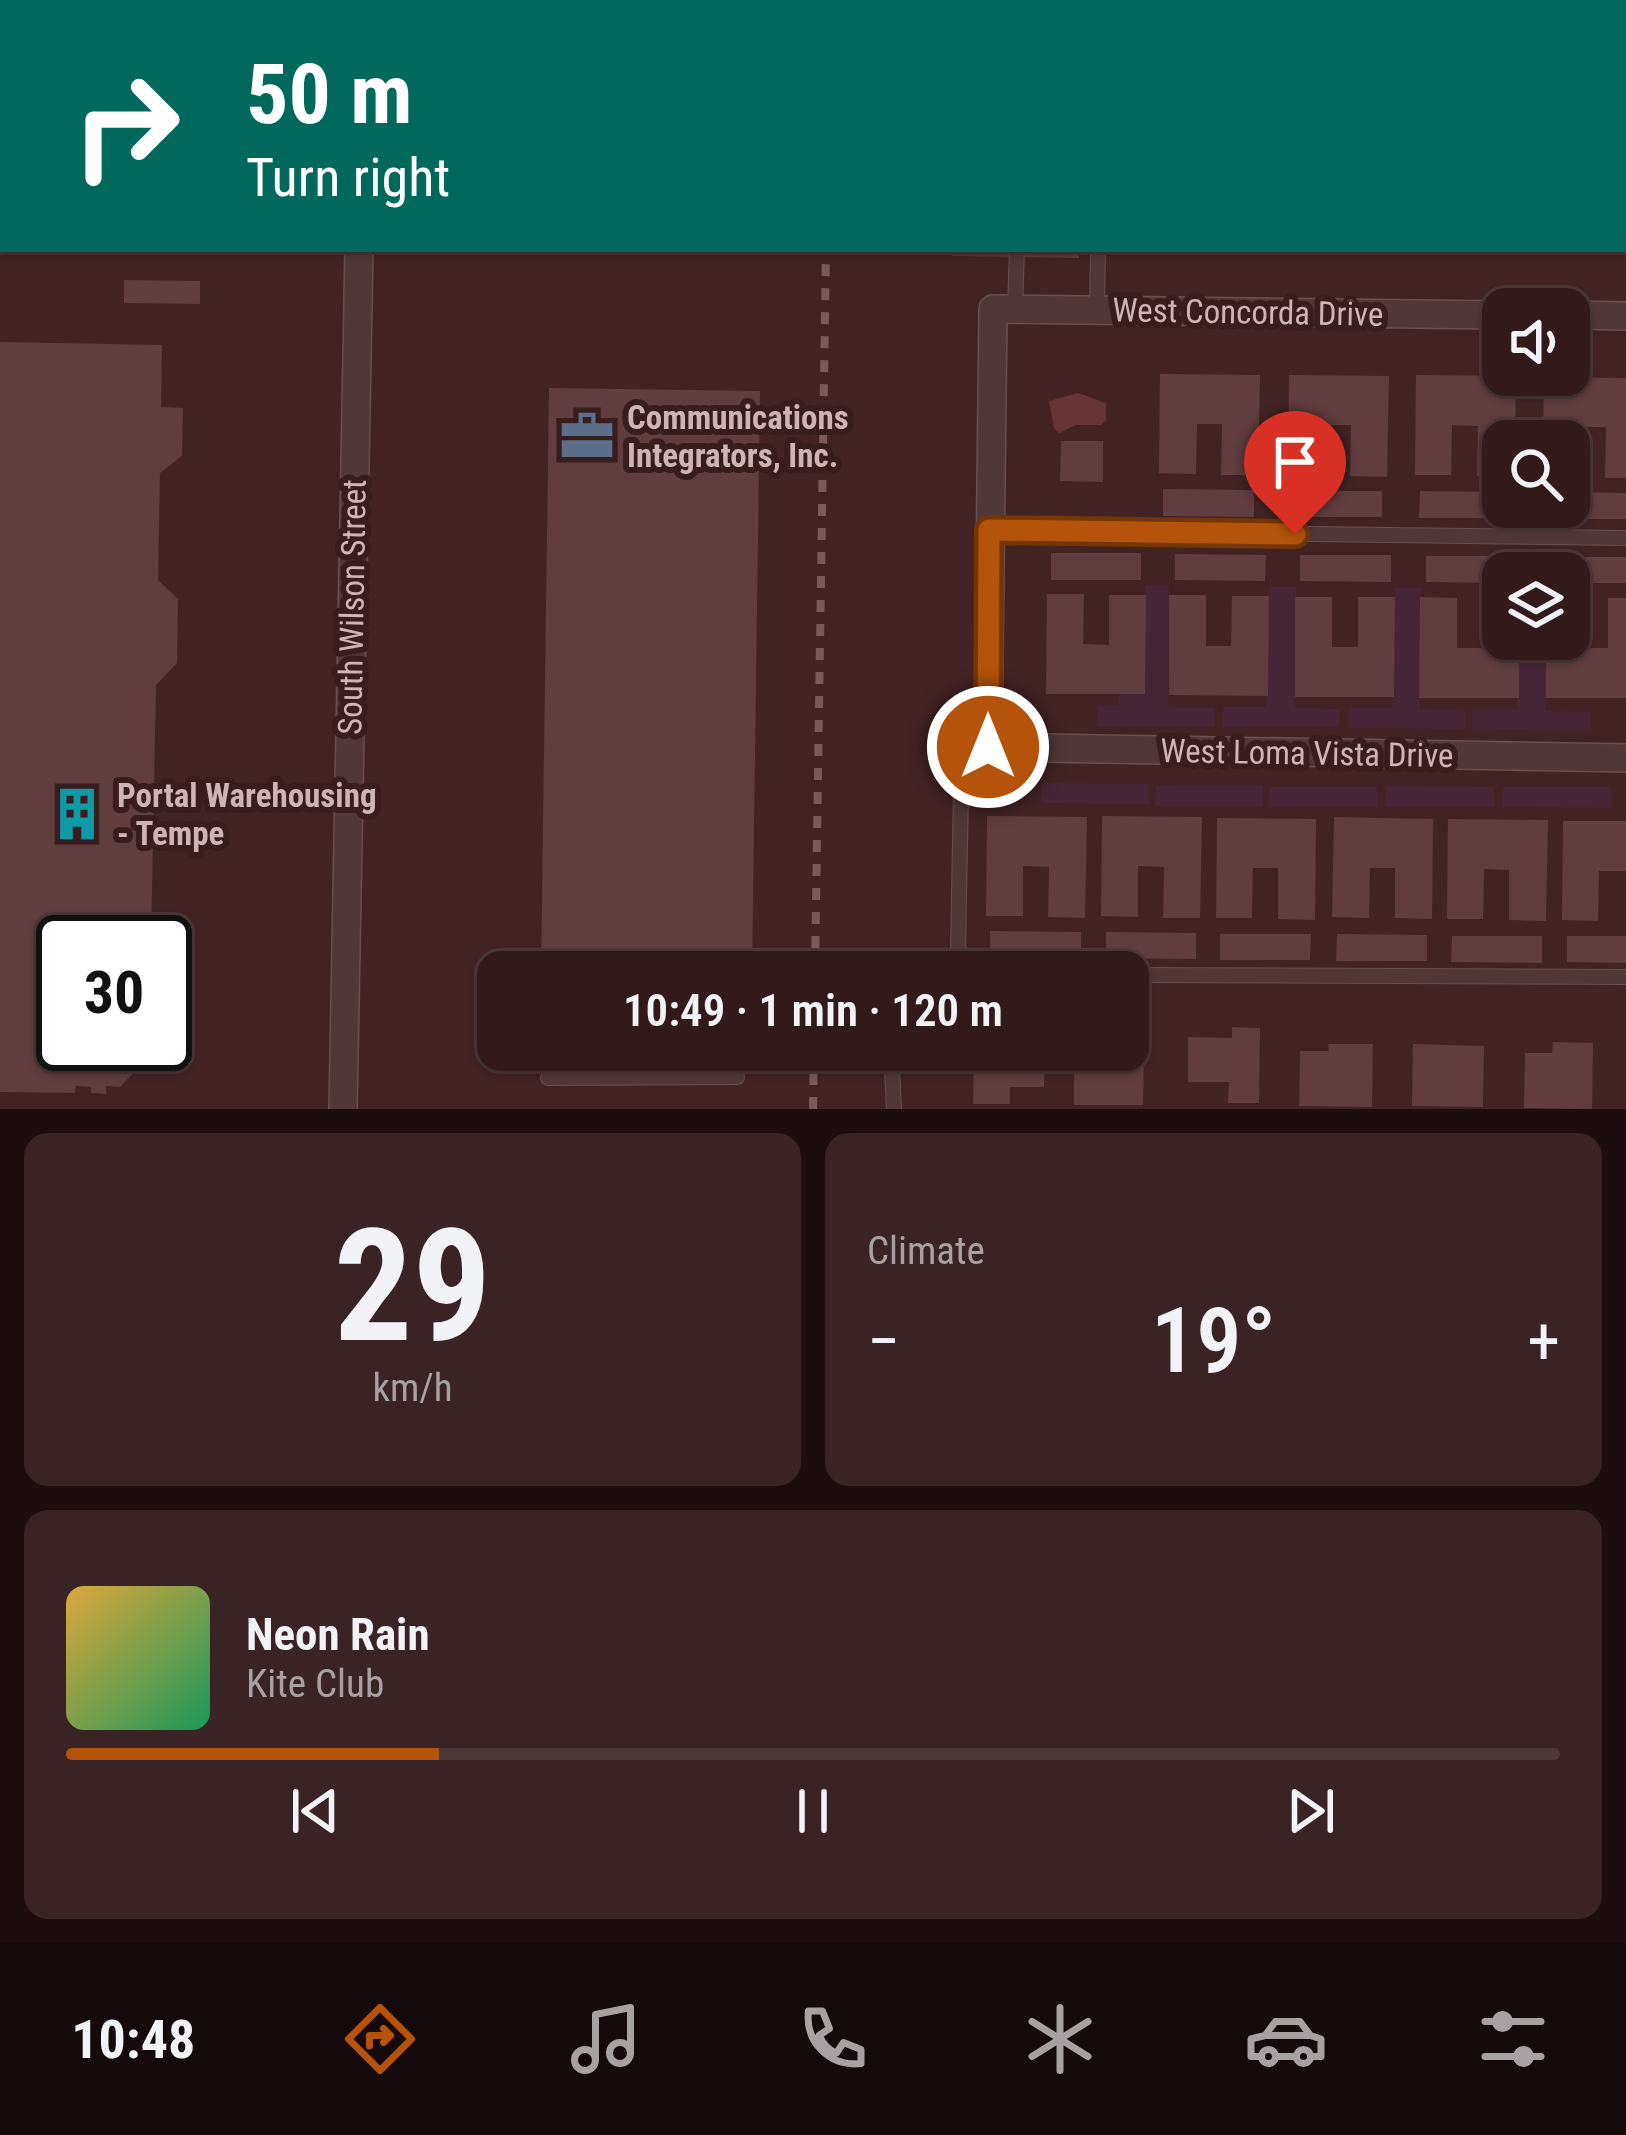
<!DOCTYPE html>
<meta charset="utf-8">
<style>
body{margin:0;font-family:"Roboto Condensed",sans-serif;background:#3a2324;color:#f1f3f6;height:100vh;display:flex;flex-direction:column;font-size:45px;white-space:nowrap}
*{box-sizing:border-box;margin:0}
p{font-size:39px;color:#a8a1a3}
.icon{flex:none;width:66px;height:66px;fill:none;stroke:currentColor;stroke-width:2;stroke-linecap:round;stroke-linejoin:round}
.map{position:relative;height:1109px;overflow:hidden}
.drawer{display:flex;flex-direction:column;gap:24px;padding:24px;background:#1c0e0f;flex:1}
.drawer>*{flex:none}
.guide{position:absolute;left:0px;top:0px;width:1626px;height:252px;box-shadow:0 3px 9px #0004,0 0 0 3px #4d383a;background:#00695c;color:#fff;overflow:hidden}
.buttons{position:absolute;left:1482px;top:288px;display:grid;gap:24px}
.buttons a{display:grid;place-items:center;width:108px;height:108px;border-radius:24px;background:#321a1b;box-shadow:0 3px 9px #0004,0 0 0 3px #4d383a;font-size:60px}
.speed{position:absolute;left:36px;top:915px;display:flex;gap:24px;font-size:60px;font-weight:700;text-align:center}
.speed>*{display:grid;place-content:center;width:156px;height:156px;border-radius:50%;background:#321a1b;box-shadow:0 3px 9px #0004,0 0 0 3px #4d383a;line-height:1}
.speed .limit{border:6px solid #111;border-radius:18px;background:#fff;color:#111}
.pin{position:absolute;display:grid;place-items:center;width:102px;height:102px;color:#fff;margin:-123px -51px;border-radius:50% 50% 50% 0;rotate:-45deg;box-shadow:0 0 12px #0007}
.pin .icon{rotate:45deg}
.me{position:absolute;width:132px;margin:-66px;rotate:0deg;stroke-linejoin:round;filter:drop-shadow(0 0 9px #0008)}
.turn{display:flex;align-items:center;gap:42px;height:252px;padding:0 48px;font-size:54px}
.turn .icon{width:156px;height:156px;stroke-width:2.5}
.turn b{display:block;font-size:84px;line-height:102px}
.big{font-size:90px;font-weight:600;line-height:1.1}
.drawer .tile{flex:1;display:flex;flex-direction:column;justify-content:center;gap:18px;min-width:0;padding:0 42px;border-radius:24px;background:#3a2324}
.drawer .dial{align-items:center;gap:0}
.dial b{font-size:156px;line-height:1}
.song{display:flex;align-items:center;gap:36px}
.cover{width:144px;height:144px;border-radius:18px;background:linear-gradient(135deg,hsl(40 70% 55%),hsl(150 70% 35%))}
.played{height:12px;border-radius:6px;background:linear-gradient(90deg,#b45309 25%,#4d383a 25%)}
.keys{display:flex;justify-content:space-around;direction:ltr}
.heat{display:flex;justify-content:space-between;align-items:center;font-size:66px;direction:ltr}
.drawer .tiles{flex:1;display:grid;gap:24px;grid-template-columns:1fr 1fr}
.tile:last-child{grid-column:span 2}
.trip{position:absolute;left:477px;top:951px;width:672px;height:120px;border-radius:24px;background:#321a1b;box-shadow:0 3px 9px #0004,0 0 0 3px #4d383a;font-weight:600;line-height:120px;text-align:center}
.tab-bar{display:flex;height:192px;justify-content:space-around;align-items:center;background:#140a0b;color:#a8a1a3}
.tab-bar .icon{width:84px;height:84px}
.tab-bar .active{color:#b45309}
.tab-bar b{font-size:54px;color:#f1f3f6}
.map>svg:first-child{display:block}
.green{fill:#442636}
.water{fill:#683436}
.building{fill:#603d3e}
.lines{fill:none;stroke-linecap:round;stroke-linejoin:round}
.service-casing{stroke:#695050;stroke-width:16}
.minor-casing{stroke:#695050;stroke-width:30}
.service{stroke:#513838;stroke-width:14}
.minor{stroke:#513838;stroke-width:27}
.rail{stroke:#795a5a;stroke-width:8;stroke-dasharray:12 12;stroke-linecap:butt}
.route-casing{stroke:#753606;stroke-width:30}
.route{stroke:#b45309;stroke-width:21}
.labels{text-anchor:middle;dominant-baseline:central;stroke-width:12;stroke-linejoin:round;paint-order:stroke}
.street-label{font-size:33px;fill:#ccb5b4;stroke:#371d1d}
.poi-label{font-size:33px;font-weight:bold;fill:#ccb5b4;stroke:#371d1d;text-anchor:start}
</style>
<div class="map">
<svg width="1626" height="1109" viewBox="0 0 1626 1109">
<rect width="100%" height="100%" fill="#422324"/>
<path class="green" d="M1145,586H1169L1168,707L1215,708L1214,727H1098V706H1119V694H1145Z
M1269,587H1296L1295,708L1340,709L1339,727H1223V707H1266Z
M1395,588H1421L1420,709L1465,710V729L1349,728V708H1392Z
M1520,639H1546V711L1590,712L1591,730L1472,729V710H1517Z
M1041,783L1149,784V804L1041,803Z
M1156,785L1263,786V806H1155Z
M1386,786L1494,787V807H1386Z
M1270,787H1377V807H1269Z
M1503,787H1611V808L1502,807Z"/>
<path class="water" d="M1078,393L1106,403V420L1101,425H1076L1059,433L1054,428L1049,401Z"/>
<path class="building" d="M952,249H1079V258L952,256Z
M1468,249H1568V254H1468Z
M124,280L200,281V304L124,303Z
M0,342L162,345L161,407L183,408L182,456L160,473L158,580L178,599L177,663L156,685L151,942H63V1044H150V1051H143V1063L120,1087L106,1086V1094L91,1093V1087L76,1086L75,1093L0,1092Z
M1160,374L1260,375L1258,475H1221L1222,424H1197L1196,474L1159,473Z
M1289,375L1389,376L1387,477L1350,476L1351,425H1325L1324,475H1288Z
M1416,375L1516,376L1515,441H1503V476H1477L1478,426L1452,425L1451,475H1415Z
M1544,377L1626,378V478H1605L1606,427H1581L1580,477H1569V441H1543Z
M549,388L760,391L752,972H541Z
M1061,441H1103V482L1060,481Z
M1163,489L1254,490V517L1163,516Z
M1291,491H1382V517H1291Z
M1420,491L1503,492V507H1511L1510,518H1419Z
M1569,492L1626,493V519H1547V507H1569Z
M1051,553H1141V580H1051Z
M1175,554L1266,555L1265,581L1175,580Z
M1300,555H1391V582L1300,581Z
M1426,556H1516V573H1503V583L1426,582Z
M1551,557H1626V583H1569V573H1551Z
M1047,594H1084L1083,644L1109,645V595H1146L1145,694H1046Z
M1169,595H1206V646H1231L1232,596H1269L1268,696L1169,695Z
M1295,597H1332V647H1358V597H1395L1394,697H1295Z
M1420,597L1457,598V648H1483V598H1503V639H1519V698H1419Z
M1569,597L1583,598V648H1608V598H1626V698H1546V639H1569Z
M987,816L1087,817L1085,918L1048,917L1049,867L1023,866V916H986Z
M1102,816L1202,817L1200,918H1163L1164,867L1138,866V917L1101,916Z
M1334,817L1433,819L1432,919L1395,918V868H1370L1369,918L1332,917Z
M1217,818L1316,819L1315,920L1278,919V868H1253L1252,918H1216Z
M1448,819L1548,820L1546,921L1509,920V870L1484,869L1483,919H1447Z
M1563,821H1626V871H1599L1598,921L1562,920Z
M990,931L1081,932V958H990Z
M1106,932L1196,933V959L1106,958Z
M1220,934H1311L1310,960H1220Z
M1337,934L1427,935V961H1336Z
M1452,936H1542V963L1451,962Z
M1567,936H1626V963L1567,962Z
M1232,1027L1260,1028L1259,1103H1228L1229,1082H1188V1037L1232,1038Z
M1553,1042L1593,1043L1592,1109L1524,1108L1525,1053H1552Z
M1328,1044H1373L1372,1107L1299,1106L1300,1051H1329Z
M1413,1044L1484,1046L1483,1107L1412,1106Z
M974,1050H1045L1044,1087H1010V1104H973Z
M1074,1054H1144L1143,1105H1074Z"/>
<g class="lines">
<defs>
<path id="service" d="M1623,98H1626
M1015,310L1017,249
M1097,310L1098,249
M989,530L1626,538
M984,972L958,950L961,791L988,747
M1128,975L1626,977
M891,1050L894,1109
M548,1078L737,1077"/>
<path id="minor" d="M362,3V0
M1503,315L993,309L988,747L1626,758
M1569,315L1626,316
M343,1109L359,249"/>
</defs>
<use href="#service" class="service-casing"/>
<use href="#minor" class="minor-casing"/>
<use href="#service" class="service"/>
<use href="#minor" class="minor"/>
<path class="rail" d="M830,3V0
M815,972L826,249
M813,1109L814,1050"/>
</g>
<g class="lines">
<defs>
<path id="route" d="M988,747L989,530L1295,534"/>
</defs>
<use href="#route" class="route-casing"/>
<use href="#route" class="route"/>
</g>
<defs>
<symbol id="office-bare" viewBox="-9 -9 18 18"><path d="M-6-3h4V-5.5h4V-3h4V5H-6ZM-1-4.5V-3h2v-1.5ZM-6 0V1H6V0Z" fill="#5c6f8a" stroke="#371d1d" stroke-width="2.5" paint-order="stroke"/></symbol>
<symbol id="building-bare" viewBox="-9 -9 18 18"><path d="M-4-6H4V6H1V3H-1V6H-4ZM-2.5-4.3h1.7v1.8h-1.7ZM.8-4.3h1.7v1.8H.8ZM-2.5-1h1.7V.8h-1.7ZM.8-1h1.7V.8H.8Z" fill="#0f9aa8" stroke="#371d1d" stroke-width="2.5" paint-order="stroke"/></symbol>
</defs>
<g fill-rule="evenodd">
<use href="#office-bare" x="549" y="398" width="76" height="76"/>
<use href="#building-bare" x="39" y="776" width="76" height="76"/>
</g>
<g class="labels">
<g class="street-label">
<text transform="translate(1248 312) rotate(1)">West Concorda Drive</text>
<text transform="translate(352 607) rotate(-89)">South Wilson Street</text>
<text transform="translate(1307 753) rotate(1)">West Loma Vista Drive</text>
</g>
<g class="poi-label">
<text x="627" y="417">Communications<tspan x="627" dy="38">Integrators, Inc.</tspan></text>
<text x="117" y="795">Portal Warehousing<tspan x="117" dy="38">- Tempe</tspan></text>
</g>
</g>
</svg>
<div class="buttons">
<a><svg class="icon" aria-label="sound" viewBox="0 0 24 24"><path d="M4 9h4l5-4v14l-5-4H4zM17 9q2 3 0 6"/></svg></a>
<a><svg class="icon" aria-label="search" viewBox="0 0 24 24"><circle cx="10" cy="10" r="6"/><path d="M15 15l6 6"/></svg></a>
<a><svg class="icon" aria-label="layers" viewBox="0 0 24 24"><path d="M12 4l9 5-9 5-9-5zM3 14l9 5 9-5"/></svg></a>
</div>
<div class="speed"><div class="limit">30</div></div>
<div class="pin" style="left:1295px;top:534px;background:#d93025"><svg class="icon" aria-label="arrive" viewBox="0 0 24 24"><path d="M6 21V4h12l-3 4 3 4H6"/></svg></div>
<svg class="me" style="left:988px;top:747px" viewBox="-20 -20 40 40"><circle r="17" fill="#b45309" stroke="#fff" stroke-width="3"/><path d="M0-11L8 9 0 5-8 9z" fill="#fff"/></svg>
<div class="trip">10:49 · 1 min · 120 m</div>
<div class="guide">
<div class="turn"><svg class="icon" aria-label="right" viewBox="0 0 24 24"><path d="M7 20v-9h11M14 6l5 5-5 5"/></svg><div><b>50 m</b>Turn right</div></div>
</div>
</div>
<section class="drawer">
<div class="tiles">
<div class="tile dial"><b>29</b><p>km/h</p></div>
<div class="tile"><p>Climate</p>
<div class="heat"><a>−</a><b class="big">19°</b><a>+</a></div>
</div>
<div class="tile">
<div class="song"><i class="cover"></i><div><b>Neon Rain</b><p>Kite Club</p></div></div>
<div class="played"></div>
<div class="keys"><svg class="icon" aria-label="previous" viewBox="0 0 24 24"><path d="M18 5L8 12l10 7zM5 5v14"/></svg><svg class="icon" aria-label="pause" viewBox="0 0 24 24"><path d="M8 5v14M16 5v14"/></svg><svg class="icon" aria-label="next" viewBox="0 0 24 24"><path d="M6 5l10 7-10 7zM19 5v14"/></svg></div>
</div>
</div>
</section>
<nav class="tab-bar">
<b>10:48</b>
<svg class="icon active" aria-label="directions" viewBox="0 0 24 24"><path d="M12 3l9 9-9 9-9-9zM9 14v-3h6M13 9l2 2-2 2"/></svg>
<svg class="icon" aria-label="music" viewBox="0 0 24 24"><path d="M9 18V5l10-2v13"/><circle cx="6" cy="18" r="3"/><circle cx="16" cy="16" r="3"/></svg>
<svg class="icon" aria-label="phone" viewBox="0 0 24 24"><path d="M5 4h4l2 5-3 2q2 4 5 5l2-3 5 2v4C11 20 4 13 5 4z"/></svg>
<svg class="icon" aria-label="climate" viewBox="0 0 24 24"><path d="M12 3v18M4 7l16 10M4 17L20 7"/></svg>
<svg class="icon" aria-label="car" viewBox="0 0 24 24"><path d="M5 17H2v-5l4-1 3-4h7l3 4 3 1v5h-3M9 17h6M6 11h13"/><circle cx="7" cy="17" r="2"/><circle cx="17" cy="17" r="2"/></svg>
<svg class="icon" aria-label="filters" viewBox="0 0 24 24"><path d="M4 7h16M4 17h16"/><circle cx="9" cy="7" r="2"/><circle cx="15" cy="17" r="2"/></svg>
</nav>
